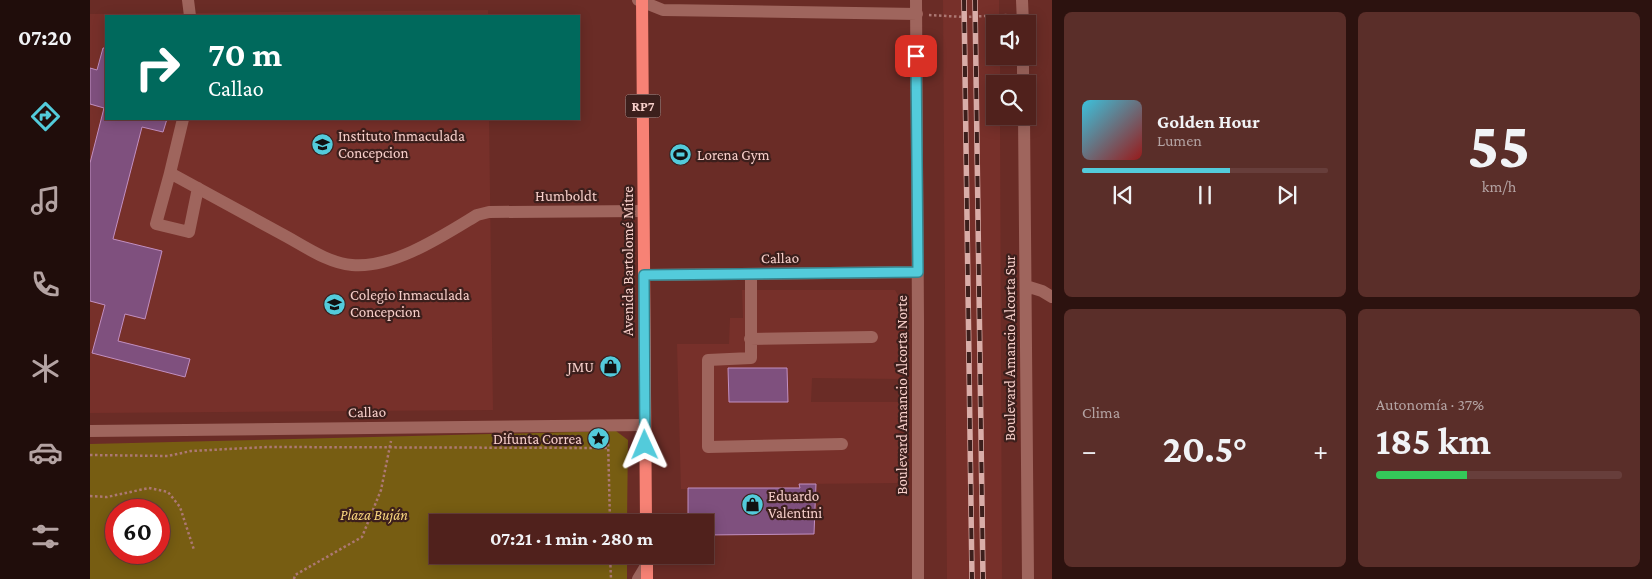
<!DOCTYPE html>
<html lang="es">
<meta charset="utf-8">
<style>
body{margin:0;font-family:"Crimson Pro",serif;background:#5a2e29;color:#f1f3f6;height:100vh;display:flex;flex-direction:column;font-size:19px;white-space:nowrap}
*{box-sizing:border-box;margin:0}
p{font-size:16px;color:#b4a3a3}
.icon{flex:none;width:28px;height:28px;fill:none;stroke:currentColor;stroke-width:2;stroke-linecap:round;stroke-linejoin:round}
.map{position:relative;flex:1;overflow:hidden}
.drawer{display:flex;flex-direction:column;gap:12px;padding:12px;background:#2c120f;width:600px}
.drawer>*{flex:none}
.hud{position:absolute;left:15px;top:15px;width:475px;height:105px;border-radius:0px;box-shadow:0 2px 12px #0003,0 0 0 1px #673e3b;background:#00695c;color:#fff;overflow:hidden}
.controls{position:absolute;left:896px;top:15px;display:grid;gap:10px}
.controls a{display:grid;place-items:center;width:50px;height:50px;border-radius:0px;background:#50211c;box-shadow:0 2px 12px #0003,0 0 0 1px #673e3b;font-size:25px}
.speed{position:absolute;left:15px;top:499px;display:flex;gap:10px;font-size:25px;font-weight:700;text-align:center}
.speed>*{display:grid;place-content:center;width:65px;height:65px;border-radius:50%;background:#50211c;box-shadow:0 2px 12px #0003,0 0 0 1px #673e3b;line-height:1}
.speed .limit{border:8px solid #d22;background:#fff;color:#111}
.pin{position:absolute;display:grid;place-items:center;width:42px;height:42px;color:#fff;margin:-21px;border-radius:10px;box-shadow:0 2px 8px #0006}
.me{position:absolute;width:55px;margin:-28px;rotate:359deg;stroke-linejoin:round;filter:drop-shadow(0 0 4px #0008)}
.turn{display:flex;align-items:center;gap:18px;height:105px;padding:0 20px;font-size:22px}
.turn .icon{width:65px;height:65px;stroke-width:2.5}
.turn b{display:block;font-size:35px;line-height:42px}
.big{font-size:38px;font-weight:700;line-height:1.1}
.drawer .card{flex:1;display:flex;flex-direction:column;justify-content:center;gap:8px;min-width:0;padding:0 18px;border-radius:8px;background:#5a2e29}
.drawer .dial{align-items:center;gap:0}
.dial b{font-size:65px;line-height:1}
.song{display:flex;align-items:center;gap:15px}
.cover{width:60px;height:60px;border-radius:8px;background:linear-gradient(135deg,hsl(190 70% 55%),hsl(0 70% 35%))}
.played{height:5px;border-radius:2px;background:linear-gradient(90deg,#53cbdb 60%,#673e3b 60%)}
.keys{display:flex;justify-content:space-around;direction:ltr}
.heat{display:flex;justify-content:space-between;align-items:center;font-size:28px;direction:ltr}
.charge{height:8px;border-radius:4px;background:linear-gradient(90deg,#34c759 37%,#673e3b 0)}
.drawer .tiles{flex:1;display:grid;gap:12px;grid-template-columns:repeat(2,1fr)}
.trip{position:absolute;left:339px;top:514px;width:285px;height:50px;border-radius:0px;background:#50211c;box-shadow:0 2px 12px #0003,0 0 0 1px #673e3b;font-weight:700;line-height:50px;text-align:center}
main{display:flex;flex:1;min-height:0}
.menu{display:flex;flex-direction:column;width:90px;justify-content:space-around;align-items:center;background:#200d0b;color:#b4a3a3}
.menu .icon{width:35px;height:35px}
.menu .selected{color:#53cbdb}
.menu b{font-size:22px;color:#f1f3f6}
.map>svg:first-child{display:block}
.built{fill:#77302a}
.green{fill:#775d12;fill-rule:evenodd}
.building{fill:#7f507e;stroke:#c28fc1}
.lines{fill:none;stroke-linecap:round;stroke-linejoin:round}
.path{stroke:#ac7873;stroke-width:2.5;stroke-dasharray:2.5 2.5;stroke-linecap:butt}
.minor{stroke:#9f655d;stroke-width:12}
.major{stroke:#f78275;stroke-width:12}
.rail-casing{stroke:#d9ada8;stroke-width:5.5}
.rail{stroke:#3c1f1c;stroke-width:4;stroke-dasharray:11;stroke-linecap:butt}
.route-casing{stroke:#36848e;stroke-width:12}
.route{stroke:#53cbdb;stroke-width:9}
.labels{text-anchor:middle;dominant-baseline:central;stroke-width:4.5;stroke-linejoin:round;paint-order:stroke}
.shield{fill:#3c1f1c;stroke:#bf9a96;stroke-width:1}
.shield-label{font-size:14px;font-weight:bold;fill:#f7cfca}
.poi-label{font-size:15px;fill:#f7cfca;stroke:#3c1f1c;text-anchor:start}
.street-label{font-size:15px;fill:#f7cfca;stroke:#3c1f1c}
.park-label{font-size:15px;font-style:italic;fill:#f8d47e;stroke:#3c1f1c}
</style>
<main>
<nav class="menu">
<b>07:20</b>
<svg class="icon selected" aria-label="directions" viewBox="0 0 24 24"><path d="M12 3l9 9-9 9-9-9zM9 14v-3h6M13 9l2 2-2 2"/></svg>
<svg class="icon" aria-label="music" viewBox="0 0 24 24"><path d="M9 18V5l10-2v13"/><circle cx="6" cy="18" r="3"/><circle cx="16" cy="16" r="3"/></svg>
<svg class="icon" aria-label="phone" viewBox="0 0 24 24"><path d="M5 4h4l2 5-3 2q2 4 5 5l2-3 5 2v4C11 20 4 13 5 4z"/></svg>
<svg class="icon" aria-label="climate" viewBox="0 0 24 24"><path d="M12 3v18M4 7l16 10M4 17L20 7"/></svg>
<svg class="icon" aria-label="car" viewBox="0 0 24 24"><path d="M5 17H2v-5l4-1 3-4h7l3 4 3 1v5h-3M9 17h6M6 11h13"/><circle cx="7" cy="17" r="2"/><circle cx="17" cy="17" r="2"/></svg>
<svg class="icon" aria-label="filters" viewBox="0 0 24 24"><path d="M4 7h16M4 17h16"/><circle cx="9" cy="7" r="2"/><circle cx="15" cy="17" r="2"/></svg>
</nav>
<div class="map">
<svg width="962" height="579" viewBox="0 0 962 579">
<rect width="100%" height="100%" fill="#6a2c26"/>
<path class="built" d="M853,0H909V24H905V56H910V84H905V116H910L912,579H857Z
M398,10V16H16V119H399L403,410L0,413V14Z
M652,290H805L809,297L810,379L722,378L721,402H809L808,483L709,484L710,488L591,489L587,344H639L640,318H653Z"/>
<path class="green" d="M526,431L538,440L537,522H348V555H537V579H0V444ZM26,510H69V552H26Z"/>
<path class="building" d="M13,48H16V119H77L73,132L52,127L23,239L72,251L55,319L35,314L28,341L100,359L95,377L2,353L15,305L0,301V163L14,108L0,104V68L7,70Z
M638,368H697L698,402H639Z
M709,484H726L724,534L615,535V522H598V488H710Z"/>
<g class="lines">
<path class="path" d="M839,15L874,17L918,15
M518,439L520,522
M0,455L78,456L101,451L177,447L518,448
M0,496L17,497L59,488L78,492L90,507L104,550
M520,555L521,579
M204,579L205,575L272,537L291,490L301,441"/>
<path class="minor" d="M98,0L100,16
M548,0L573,10L827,14
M826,0L828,320V579
M932,0L933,24
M933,56V84
M934,116L938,579
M80,173L93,119
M108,188L99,232L66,224L80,173C117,193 153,213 190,233C213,245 237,263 262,265C303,269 354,235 387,215L399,212L553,211
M661,274V358L618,360V447L752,444
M554,275L828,272
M936,286L952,291L962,297
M660,339L782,337
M0,431L555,425
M548,579L557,564"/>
<path class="major" d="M552,0L556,522
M557,555V579"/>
<defs>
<path id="rail" d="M874,0L882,579
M885,0L893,579"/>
</defs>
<use href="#rail" class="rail-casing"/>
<use href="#rail" class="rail"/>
</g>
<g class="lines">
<defs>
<path id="route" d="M555,445L554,275L828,272L826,56"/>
</defs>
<use href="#route" class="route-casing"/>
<use href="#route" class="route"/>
</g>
<defs>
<symbol id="school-disc" viewBox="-11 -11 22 22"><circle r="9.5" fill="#53cbdb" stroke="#3c1f1c"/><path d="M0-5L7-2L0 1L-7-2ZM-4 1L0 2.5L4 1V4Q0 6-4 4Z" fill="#111"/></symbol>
<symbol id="stadium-disc" viewBox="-11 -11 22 22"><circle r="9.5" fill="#53cbdb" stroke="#3c1f1c"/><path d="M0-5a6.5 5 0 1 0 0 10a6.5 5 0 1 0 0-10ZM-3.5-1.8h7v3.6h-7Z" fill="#111"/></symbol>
<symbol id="shop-disc" viewBox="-11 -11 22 22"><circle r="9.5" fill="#53cbdb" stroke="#3c1f1c"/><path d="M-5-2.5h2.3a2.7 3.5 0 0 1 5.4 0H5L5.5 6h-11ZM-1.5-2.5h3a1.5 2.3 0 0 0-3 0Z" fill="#111"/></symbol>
<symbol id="sight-disc" viewBox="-11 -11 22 22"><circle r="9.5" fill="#53cbdb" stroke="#3c1f1c"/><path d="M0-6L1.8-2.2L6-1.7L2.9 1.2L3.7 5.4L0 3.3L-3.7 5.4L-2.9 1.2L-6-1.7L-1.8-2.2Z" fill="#111"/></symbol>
</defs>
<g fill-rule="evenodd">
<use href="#school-disc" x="220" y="132" width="25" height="25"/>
<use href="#stadium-disc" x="578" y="142" width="25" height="25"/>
<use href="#school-disc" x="232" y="292" width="25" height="25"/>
<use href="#shop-disc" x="508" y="354" width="25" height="25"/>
<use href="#sight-disc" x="496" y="426" width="25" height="25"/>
<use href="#shop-disc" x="650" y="492" width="25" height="25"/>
</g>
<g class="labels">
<rect class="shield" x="535.5" y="94.5" width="35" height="23" rx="4"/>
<g class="shield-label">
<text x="553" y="106">RP7</text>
</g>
<g class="poi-label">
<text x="248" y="136">Instituto Inmaculada<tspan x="248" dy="17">Concepcion</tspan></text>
<text x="607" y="155">Lorena Gym</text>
<text x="260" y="295">Colegio Inmaculada<tspan x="260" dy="17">Concepcion</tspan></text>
<text x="504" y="367" text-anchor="end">JMU</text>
<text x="492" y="439" text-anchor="end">Difunta Correa</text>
<text x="678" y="496">Eduardo<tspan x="678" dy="17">Valentini</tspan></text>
</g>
<g class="street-label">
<text x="476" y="196">Humboldt</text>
<text transform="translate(690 258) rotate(-1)">Callao</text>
<text transform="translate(538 261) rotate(-90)">Avenida Bartolomé Mitre</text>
<text transform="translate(920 348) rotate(-90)">Boulevard Amancio Alcorta Sur</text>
<text transform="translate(812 395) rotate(-90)">Boulevard Amancio Alcorta Norte</text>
<text transform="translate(277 412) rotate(-1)">Callao</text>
</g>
<g class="park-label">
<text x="284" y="515">Plaza Buján</text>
</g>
</g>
</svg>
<div class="controls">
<a><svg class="icon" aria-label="sound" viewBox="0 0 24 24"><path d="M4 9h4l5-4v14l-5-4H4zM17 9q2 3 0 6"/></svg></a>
<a><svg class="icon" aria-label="search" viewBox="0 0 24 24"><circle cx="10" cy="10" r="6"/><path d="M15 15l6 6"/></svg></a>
</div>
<div class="speed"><div class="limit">60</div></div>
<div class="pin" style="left:826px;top:56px;background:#d93025"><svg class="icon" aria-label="arrive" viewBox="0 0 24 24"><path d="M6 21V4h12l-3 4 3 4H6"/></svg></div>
<svg class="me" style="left:555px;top:445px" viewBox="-20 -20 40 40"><path d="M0-17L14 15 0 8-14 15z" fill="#53cbdb" stroke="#fff" stroke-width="4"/></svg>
<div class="trip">07:21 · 1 min · 280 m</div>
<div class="hud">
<div class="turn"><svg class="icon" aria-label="right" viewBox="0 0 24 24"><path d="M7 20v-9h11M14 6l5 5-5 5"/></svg><div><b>70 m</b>Callao</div></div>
</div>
</div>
<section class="drawer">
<div class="tiles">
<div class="card">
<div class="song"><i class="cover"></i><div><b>Golden Hour</b><p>Lumen</p></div></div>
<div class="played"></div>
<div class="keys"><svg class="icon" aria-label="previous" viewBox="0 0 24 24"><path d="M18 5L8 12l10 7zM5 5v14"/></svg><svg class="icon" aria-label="pause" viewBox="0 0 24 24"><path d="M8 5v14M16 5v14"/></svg><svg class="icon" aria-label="next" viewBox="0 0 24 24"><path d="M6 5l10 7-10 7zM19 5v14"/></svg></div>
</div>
<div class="card dial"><b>55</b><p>km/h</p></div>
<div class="card"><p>Clima</p>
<div class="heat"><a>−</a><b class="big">20.5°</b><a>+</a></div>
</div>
<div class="card"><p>Autonomía · 37%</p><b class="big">185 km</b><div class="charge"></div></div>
</div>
</section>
</main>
